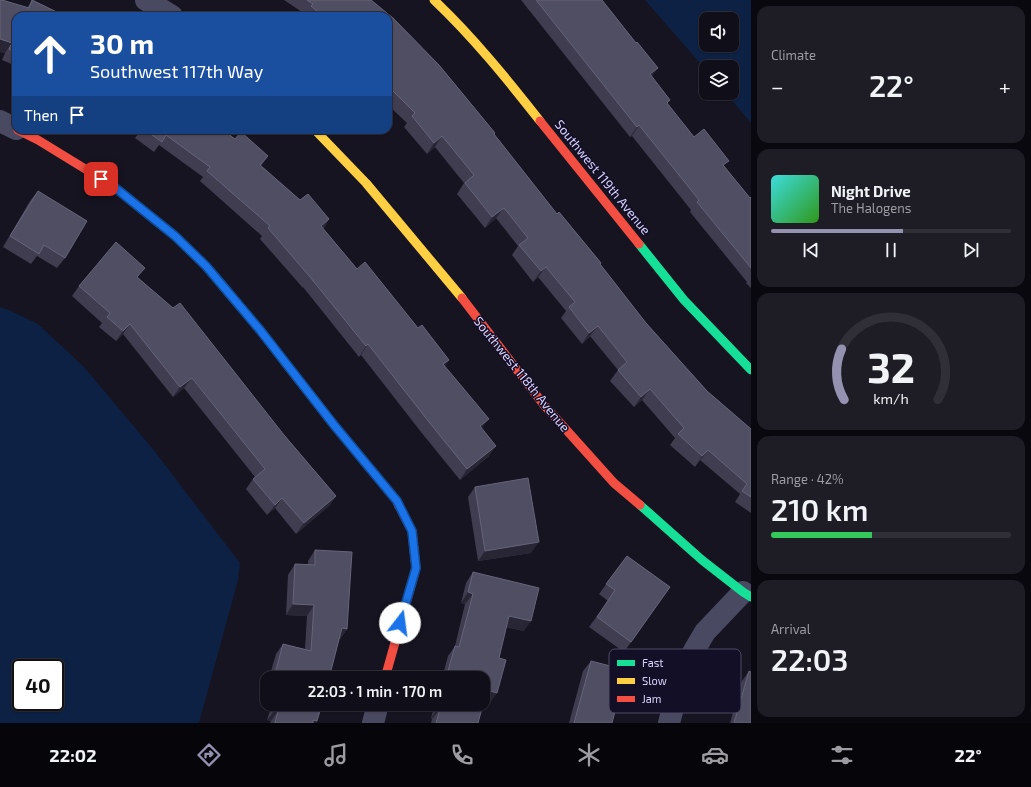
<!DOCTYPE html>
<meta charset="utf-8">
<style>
body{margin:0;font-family:"Exo 2",sans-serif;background:#1e1d26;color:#f1f3f6;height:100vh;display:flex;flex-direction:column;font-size:15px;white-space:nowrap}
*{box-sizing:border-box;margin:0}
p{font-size:13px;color:#9c9ca2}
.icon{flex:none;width:22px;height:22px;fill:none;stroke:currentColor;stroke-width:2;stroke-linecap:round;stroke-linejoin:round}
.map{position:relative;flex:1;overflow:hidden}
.drawer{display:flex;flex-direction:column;gap:6px;padding:6px;background:#09080e;width:280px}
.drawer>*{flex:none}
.guide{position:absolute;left:12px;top:12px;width:380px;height:122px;border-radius:12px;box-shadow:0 1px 3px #0004,0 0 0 1px #302f38;background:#1a4fa0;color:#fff;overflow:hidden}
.fabs{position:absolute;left:699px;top:12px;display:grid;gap:8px}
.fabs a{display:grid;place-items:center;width:40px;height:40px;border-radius:8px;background:#100f19;box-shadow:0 1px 3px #0004,0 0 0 1px #302f38;font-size:20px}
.speed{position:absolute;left:12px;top:659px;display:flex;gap:8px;font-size:20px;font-weight:700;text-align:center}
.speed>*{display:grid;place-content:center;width:52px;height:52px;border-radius:50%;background:#100f19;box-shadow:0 1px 3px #0004,0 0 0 1px #302f38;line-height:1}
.speed .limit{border:2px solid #111;border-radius:6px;background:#fff;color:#111}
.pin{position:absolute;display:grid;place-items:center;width:34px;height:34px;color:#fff;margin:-17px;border-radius:8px;box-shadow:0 2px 6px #0006}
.me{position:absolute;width:44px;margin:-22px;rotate:15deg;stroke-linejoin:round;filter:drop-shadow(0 0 3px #0008)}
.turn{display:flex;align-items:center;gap:14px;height:84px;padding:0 12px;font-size:18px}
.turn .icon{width:52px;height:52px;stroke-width:2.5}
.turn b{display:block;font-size:28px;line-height:34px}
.then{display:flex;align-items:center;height:38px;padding:0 12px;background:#0003;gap:8px;font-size:15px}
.big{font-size:30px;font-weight:600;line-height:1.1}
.drawer .tile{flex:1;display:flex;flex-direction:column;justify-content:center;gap:6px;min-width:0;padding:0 14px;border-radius:12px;background:#1e1d26}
.drawer .dial{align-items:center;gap:0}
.dial svg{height:104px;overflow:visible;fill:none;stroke:#302f38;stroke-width:7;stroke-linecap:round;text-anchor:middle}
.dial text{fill:#f1f3f6;stroke:none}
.song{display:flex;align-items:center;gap:12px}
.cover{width:48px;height:48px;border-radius:6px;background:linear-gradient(135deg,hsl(180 70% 55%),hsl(110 70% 35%))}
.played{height:4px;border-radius:2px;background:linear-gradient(90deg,#9591b1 55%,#302f38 55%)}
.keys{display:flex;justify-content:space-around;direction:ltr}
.heat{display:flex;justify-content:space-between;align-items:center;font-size:22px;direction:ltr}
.charge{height:6px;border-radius:3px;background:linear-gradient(90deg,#34c759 42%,#302f38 0)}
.trip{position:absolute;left:260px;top:671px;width:230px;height:40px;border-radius:12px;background:#100f19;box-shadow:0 1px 3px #0004,0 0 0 1px #302f38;font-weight:600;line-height:40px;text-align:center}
.tab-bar{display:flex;height:64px;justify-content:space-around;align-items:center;background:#06060a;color:#9c9ca2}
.tab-bar .icon{width:28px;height:28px}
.tab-bar .current{color:#9591b1}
.tab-bar b{font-size:18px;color:#f1f3f6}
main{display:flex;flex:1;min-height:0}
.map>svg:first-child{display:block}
.water{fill:#0d2144;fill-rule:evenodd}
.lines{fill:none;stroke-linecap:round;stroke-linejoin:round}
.street{stroke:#4a4962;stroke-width:22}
.fast{stroke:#16e098;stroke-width:9}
.slow{stroke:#ffcf43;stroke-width:9}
.jam{stroke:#f24e42;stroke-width:9}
.wall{fill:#403d50}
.shaded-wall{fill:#282635}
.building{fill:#504e63;stroke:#66637b}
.route-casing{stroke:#114b97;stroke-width:10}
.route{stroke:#1a73e8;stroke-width:7}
.labels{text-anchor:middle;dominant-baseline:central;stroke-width:3;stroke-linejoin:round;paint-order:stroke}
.street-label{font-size:13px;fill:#d9d4ff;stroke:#130f26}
.key{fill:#130f26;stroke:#4e4a67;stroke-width:1}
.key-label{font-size:11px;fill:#d9d4ff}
</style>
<main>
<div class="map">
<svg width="751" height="723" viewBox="0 0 751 723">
<rect width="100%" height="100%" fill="#161421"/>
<path class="water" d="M645,0H751V123L726,93H732V67H706V70ZM706,19H732V45H706Z
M0,307L9,310L38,324L84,367L152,448L240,563L238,580L199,723H0ZM21,668H55V702H21Z"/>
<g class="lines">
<path class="street" d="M146,0L172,16
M0,121L16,129
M373,723L378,704
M669,723L679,685L685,668L695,649L705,632L743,592"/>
<path class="fast" d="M155,220L175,236L206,266L260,330L284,361
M639,244L684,300L751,370
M640,505L702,560L743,592L751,597"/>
<path class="slow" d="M434,0C473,37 507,79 540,121
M315,130L366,183L462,298
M284,361L334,425L397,501L399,506"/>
<path class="jam" d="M540,121L639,244
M18,130L38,140L113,186L155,220
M462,298L544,405L614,483L640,505
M385,678L416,568L412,531L399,506"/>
</g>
<path class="wall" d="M0,0H2L27,8L32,0L65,16H16V66L2,60L5,53L0,52Z
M284,0H371L393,18L439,65L495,133L494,135L557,214L559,212L601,263L600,264L646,323L707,391L751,429V513L735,502L740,494L700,460L695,467L670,445L675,438L642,400L634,407L610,381L618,370L590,336L582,344L561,318L566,311L538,277L533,282L512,255L518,246L496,218L485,228L457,194L464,183L435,147L427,154L404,127L407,123L388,105V16H304L305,14Z
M521,0H602L652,77L667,104L694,137L725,167L750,198L751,197V288L746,283L747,282L690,212L691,210L632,136L630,137Z
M141,130H223L235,139L268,156L261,166L300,200L329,219L323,229L357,269L449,360L444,366L482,429L489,456L460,480L421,432L361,355L359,357L303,287V288L260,239L262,236L200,181L203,177L159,145L154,152L135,138Z
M38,191L65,258L57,268L37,256L31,264L3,247L30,201Z
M138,278L284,435L336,496L329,506L296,534L275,508L267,515L246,489L253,479L255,477L184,388L173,397L123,334L116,341L99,327L102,323L72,296L79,286Z
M475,487L531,553L478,561L468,497Z
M315,550L347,629L340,639H339L329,678H269L276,654L283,644L305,649L307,616L286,615L288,575L295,564L308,565V561Z
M627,556L670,587L624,652L589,627L608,601L599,594Z
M473,572L524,631L506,627L499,658L490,703L484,701L478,723H431L432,719L431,718L435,704H483V678H442L448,656L455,646L465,604L461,603L466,583Z
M591,661L612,723H569L583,671Z
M749,671L751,723H730L742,681Z
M272,704H322L316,723H270L271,721L267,720Z"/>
<path class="shaded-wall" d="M0,39L12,43L5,53L0,52Z
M658,68L651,78L650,74Z
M639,125L632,136L630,137L637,127Z
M442,136L435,147L427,154L434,143Z
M504,208L496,218L485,228L492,217Z
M329,219L322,229L321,226Z
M546,267L538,277L533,282L541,271Z
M130,324L123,334L116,341L123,331Z
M598,326L590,336L582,344L589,333Z
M368,344L361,355L359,357L366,346Z
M449,360L442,370L443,364Z
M192,378L184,388L173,397L180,387Z
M650,389L642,400L634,407L641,397Z
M489,419L481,429L480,426Z
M496,446L489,456L460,480L467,469Z
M708,450L700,460L695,467L702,456Z
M336,496L329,506L296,534L304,523Z
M282,498L275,508L267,515L275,505Z
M539,542L531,553L478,561L485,551Z
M468,592L473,594L465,604L461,603Z
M293,604L314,605L307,616L286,615Z
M509,616L531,621L524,631L502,626Z
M342,628L347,629L340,639H334Z
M487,690L497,693L490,703L483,701Z
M438,708L440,709L432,719L431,718Z
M275,710L278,711L271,721L267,720Z
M313,720L317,721L316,723H311Z"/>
<path class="building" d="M0,0H2L29,8L32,0L65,16H16V53L9,49L12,43L0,39Z
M307,0H371L393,18L439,65L495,133L494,134L557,214L559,212L601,263L600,264L646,323L707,391L751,429V497L742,491L747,484L708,450L702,456L678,434L684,428L650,389L641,397L618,370L627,362L598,326L589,333L569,307L575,302L546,267L541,271L519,245L528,238L504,208L492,217L465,183L474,175L442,136L434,143L412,116L415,113L388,86V16H323L311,6L313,4Z
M536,0H602L636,43L637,42L658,68L650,74L670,100L667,103L694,137L704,129L729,161L723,165L750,198L751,197V268L697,202L699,200L639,125L637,127Z
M145,130H223L235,139L241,132L268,156L260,165L300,200L308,194L329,219L321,226L357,269L365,262L418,328L422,325L449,360L443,364L489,419L480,426L496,446L467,469L429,422L368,344L366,346L310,277L268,228L270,226L207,171L210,167L166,135L162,142Z
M38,191L87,221L65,258L44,245L39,254L10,236Z
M116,242L145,268L137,277L173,308L180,303L284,435L336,496L304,523L282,498L275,505L253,479L265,469L192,378L180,387L130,324L123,331L107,317L110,313L79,286Z
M528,478L539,542L485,551L475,487Z
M315,550L352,552L347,629L342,628L329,678H278L274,677L283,644L311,651L314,605L293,604L295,564L315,565Z
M627,556L670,587L631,642L597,617L615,590L606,584Z
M473,572L539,588L531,621L509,616L499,658L506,660L497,693L487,690L478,723H436L440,709L438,708L439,704H483V678H446L455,646L459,647L473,594L468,592Z
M591,661L626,670L612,723H574Z
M749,671L751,672V723H734Z
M276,704H322L317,721L313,720V723H275L278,711L275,710Z"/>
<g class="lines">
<defs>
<path id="route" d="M101,179L113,186L175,236L206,266L260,330L334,425L397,501L412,531L416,568L400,623"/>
</defs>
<use href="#route" class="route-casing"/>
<use href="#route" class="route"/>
</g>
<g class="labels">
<g class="street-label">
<text transform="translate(603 177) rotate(51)">Southwest 119th Avenue</text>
<text transform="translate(522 374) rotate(51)">Southwest 118th Avenue</text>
</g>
</g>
<rect x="609" y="649" width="132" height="64" rx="6" class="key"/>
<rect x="617" y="660" width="18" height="6" fill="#16e098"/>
<rect x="617" y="678" width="18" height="6" fill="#ffcf43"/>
<rect x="617" y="696" width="18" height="6" fill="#f24e42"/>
<g class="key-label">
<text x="642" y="667">Fast</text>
<text x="642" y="685">Slow</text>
<text x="642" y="703">Jam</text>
</g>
</svg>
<div class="fabs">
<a><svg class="icon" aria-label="sound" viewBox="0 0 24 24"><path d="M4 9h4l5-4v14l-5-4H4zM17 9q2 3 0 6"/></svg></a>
<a><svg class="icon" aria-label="layers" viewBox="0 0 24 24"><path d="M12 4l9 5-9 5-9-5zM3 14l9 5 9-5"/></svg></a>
</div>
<div class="speed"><div class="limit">40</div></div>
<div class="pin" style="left:101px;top:179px;background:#d93025"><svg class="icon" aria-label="arrive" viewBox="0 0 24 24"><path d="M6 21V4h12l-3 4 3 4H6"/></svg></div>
<svg class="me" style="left:400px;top:623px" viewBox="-20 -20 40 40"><circle r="19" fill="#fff"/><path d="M0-13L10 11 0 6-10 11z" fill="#1a73e8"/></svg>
<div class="trip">22:03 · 1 min · 170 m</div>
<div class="guide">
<div class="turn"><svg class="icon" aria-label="ahead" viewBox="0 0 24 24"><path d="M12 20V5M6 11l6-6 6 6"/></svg><div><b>30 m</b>Southwest 117th Way</div></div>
<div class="then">Then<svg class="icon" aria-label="arrive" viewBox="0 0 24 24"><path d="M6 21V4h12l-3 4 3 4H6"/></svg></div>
</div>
</div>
<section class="drawer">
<div class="tile"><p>Climate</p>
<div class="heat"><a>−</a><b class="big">22°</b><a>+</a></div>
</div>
<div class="tile">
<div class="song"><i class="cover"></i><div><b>Night Drive</b><p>The Halogens</p></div></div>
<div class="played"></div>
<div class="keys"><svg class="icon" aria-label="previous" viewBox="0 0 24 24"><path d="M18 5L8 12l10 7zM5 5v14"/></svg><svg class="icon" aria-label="pause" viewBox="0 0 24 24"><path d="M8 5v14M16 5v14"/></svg><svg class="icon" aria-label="next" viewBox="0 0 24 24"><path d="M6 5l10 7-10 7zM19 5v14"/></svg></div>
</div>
<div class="tile dial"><svg viewBox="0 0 100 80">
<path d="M14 69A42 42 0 1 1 86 69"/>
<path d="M14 69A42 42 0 0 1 12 30" stroke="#9591b1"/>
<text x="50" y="56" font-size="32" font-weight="700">32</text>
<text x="50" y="72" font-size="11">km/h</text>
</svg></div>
<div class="tile"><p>Range · 42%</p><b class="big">210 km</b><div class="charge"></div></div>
<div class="tile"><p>Arrival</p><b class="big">22:03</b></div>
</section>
</main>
<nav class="tab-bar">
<b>22:02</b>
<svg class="icon current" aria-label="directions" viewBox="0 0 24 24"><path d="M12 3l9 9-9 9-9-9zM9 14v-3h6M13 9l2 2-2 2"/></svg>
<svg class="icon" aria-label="music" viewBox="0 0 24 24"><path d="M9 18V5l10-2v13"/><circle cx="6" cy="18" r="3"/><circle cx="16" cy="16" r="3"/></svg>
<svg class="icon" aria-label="phone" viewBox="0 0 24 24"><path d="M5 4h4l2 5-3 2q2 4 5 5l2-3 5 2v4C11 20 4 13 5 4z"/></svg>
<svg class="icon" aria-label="climate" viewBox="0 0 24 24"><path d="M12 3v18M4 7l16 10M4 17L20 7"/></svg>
<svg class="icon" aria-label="car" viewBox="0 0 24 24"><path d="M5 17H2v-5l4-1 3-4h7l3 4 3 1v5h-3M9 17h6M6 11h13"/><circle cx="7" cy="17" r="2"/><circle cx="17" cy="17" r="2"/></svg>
<svg class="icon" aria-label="filters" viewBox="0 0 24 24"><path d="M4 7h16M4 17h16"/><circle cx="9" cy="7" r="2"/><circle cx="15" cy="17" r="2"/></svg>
<b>22°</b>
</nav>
